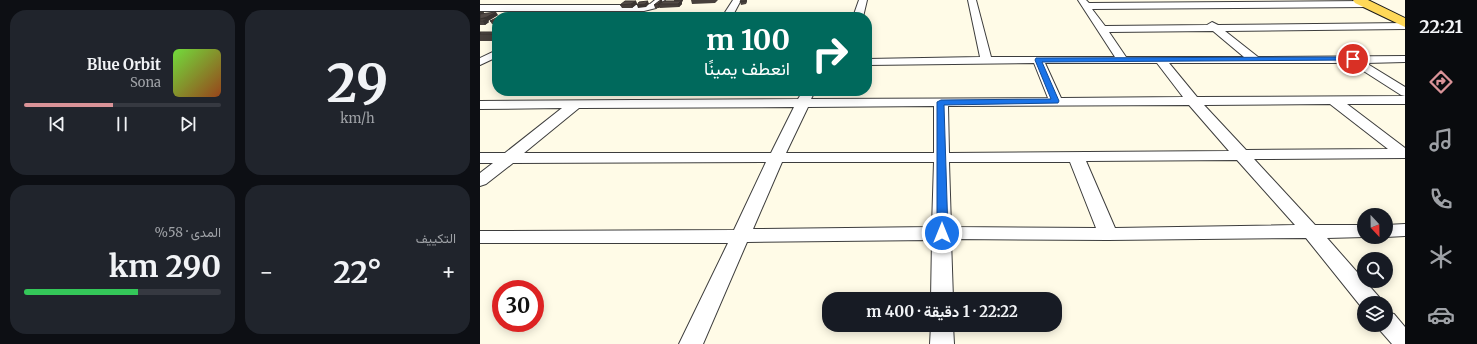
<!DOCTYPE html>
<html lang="ar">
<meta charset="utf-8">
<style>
body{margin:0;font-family:Merriweather,Vazirmatn,serif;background:#20242c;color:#f1f3f6;direction:rtl;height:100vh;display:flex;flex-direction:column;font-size:15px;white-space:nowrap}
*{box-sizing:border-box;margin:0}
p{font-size:13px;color:#9ea1a6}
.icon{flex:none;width:22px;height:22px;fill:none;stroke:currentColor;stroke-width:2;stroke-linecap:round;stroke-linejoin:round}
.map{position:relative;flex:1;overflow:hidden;direction:ltr}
.side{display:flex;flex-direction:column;gap:10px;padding:10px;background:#0d0f14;width:480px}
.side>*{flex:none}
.hud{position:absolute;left:12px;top:12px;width:380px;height:84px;border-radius:16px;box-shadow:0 2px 10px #0003;direction:rtl;background:#00695c;color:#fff;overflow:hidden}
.needle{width:26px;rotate:158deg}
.controls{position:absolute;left:877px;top:208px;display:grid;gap:8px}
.controls a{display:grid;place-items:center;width:36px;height:36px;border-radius:50%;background:#171b24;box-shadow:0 2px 10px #0003;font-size:20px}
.speed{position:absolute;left:12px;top:280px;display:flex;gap:8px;font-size:20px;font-weight:700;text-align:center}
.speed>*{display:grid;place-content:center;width:52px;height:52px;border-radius:50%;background:#171b24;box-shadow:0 2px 10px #0003;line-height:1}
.speed .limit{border:6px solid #d22;background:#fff;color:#111}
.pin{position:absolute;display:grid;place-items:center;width:34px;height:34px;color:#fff;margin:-17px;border:2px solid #fff;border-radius:50%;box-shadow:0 1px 4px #0007}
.me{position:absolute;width:44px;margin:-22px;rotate:0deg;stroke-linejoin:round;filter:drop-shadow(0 0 3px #0008)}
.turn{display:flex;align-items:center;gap:14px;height:84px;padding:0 16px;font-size:18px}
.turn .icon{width:52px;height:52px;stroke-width:2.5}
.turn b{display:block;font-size:28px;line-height:34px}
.big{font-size:30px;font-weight:700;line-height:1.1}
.side .tile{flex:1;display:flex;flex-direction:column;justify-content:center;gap:6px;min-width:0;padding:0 14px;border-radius:16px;background:#20242c}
.side .dial{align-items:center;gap:0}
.dial b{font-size:52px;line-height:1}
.song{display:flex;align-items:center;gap:12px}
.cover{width:48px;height:48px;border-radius:6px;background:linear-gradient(135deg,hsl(100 70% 55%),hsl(20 70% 35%))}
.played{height:4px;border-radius:2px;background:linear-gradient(90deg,#da9398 45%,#363941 45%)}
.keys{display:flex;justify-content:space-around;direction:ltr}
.heat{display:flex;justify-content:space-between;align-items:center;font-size:22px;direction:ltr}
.charge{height:6px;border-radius:3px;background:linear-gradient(90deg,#34c759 58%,#363941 0)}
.side .tiles{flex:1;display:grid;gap:10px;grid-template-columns:repeat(2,1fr)}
.trip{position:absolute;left:342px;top:292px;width:240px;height:40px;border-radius:16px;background:#171b24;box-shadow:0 2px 10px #0003;font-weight:700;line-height:40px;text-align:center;direction:rtl}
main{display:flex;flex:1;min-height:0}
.tabs{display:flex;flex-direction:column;width:72px;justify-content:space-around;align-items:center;background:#090b0e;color:#9ea1a6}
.tabs .icon{width:28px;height:28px}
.tabs .current{color:#da9398}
.tabs b{font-size:18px;color:#f1f3f6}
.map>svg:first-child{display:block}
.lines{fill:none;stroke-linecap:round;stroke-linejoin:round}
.minor-casing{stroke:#3d3d3d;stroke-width:2}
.primary-casing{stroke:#1b1b1b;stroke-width:2}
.minor{fill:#fff;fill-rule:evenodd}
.primary{fill:#fed858;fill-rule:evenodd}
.wall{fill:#47403c}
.shaded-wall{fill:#3a3431}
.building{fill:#534b46;stroke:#3a3431}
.route{fill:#1a73e8;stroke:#114b97}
</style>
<main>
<nav class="tabs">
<b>22:21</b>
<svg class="icon current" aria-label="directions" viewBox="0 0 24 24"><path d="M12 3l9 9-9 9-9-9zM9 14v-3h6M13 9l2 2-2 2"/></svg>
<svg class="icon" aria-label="music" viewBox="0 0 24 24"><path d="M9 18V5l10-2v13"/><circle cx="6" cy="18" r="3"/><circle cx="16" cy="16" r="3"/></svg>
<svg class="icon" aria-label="phone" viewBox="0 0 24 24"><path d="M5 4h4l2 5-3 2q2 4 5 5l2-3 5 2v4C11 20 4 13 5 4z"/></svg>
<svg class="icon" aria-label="climate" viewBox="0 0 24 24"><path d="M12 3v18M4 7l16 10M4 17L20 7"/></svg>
<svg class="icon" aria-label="car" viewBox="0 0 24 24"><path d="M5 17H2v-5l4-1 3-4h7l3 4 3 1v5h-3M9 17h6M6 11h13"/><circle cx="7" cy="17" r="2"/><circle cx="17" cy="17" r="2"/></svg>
</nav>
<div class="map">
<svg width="925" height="344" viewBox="0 0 925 344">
<rect width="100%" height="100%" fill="#fffbe7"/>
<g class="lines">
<defs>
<path id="minor" d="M175,0H185L176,8L164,11H0V5H164L170,4Z
M253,0H261L252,17H242Z
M379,0H387L383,17H373Z
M488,0H496L511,57H635L598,0H606L609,3L887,1L891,4L887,7L612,9L625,26L727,25L732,22L738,25L925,23V29L745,31L778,57L925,56V62L886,63L925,87V96L921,95L871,63H689L717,97L925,96V104H867L925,148V158L774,159L835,225H884L885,237L847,238L899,297L902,303H884L883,309L826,238L628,240L471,239L473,299H451L452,240L267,242L223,344H199L248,243H0V231L254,230L286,162L33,163L6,184L0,186V173L13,163H0V153H25L82,108L0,109V101L318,99L323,91H335L331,99L568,98L554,63L387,65V59L500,57ZM733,31L764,57H646L629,32ZM565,63H677L703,97L581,98ZM850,104L908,149L766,150L724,105ZM709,105L749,151L469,153L468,106ZM454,106V153H306L328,107ZM314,107L291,153H44L99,108ZM757,160L815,225L635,228L606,161ZM302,162H454L452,227L273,229ZM469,162H590L616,228L471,227Z
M17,50V57L0,65V58Z
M925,224V236L906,237H905L906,225Z
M906,312L914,314L925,327V344H912L898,328L897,325H906Z
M451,325H473L474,344H450Z"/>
<path id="primary" d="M873,0H888L925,18V27L875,3Z"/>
</defs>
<use href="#minor" class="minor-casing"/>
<use href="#primary" class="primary-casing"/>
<use href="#minor" class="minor"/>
<use href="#primary" class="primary"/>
</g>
<path class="wall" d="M182,0V2L194,1V0H203L202,2V4L199,7L180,8V7L179,8H175L174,5Z
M211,0H238L235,3L212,4Z
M261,0H267V2L266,4L261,5L260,2Z
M156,1L157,4L152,8H142L140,5Z
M0,12L5,14L18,15L8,21L9,22L5,25H0Z
M54,13L65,16L64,17H51L50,15Z
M17,18V24H12L10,21Z
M0,32H17V41H0Z"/>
<path class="shaded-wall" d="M182,0L183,3L179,4L180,7L179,8L178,4Z
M201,0H203L202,2V4L199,7L198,4L201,1Z
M156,1L157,4L152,8L151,4Z
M168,1L169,4L166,7L158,8L157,5Z
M16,12L18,15L8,21L9,22L5,25L3,21H0V19Z
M64,13L65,16L64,17H61L60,15Z
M17,33V41L14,34Z"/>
<path class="building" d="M182,0L178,4L174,5L179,1Z
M261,0H266V1L260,2Z
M145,1H156L151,4L140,5Z
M168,1L165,4L157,5L159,2Z
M184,1H201L198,4H179Z
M0,12H4L0,14L16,12L7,17L0,19Z
M54,13H64L60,15H50Z
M43,16H49L46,17H40Z
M16,18H17V21H10Z
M0,19H7L3,21H0Z
M0,32H17V33L14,34H0Z"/>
<path class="route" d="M873,57L875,58V60L562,62L579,101L578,103L464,105L468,233L466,235H459L457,233V102L461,100L571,99L555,60L556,58Z"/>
</svg>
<div class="controls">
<a><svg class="needle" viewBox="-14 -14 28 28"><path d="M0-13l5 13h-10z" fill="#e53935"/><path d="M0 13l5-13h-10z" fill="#9ea1a6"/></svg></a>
<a><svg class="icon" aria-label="search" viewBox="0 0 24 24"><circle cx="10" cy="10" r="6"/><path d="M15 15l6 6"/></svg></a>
<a><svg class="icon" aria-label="layers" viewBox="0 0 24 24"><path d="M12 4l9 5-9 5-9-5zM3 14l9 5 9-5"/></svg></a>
</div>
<div class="speed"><div class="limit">30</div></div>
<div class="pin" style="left:873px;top:59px;background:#d93025"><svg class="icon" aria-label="arrive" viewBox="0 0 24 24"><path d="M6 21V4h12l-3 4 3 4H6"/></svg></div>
<svg class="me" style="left:462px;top:233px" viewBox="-20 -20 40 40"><circle r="17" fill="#1a73e8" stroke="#fff" stroke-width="3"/><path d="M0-11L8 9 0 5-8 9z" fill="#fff"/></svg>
<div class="trip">22:22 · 1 دقيقة · 400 m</div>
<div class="hud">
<div class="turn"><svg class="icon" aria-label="right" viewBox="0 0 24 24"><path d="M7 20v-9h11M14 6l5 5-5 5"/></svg><div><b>100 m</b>انعطف يمينًا</div></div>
</div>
</div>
<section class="side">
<div class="tiles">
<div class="tile dial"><b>29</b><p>km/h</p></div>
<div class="tile">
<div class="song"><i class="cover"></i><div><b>Blue Orbit</b><p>Sona</p></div></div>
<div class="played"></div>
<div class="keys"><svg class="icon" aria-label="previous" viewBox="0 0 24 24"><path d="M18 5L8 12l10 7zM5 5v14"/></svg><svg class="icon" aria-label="pause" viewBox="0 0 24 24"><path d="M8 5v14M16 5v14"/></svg><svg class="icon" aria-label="next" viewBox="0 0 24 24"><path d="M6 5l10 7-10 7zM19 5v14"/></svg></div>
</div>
<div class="tile"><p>التكييف</p>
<div class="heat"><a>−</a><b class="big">22°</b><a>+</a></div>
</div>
<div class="tile"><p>المدى · 58%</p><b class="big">290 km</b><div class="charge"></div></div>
</div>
</section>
</main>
